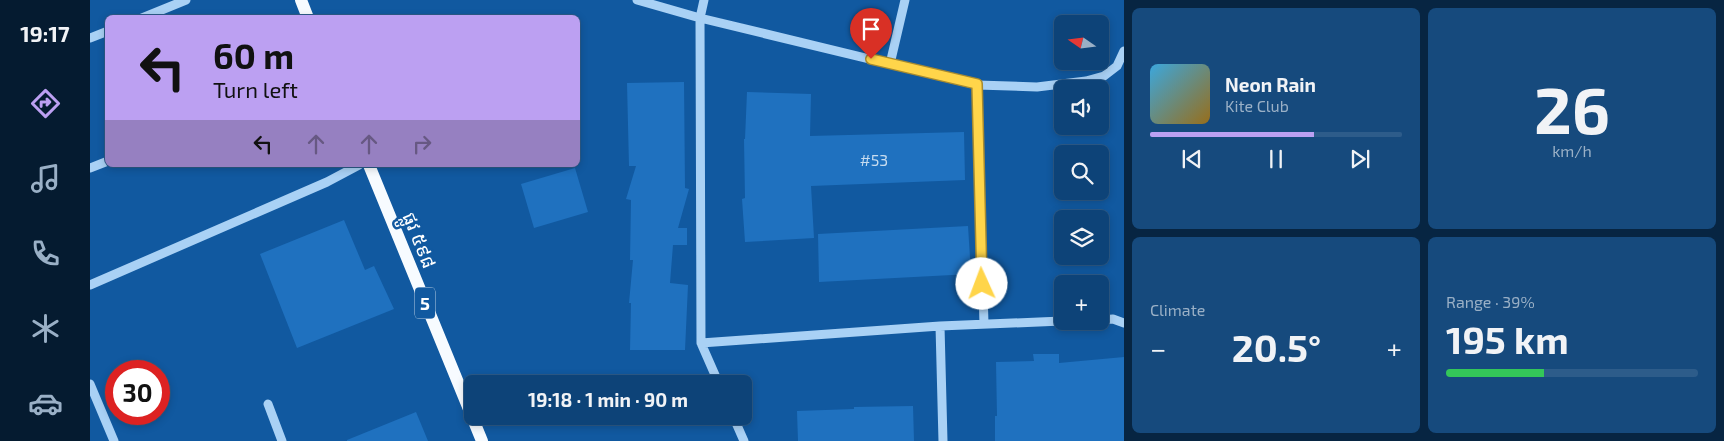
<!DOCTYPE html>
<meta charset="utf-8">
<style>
body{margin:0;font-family:"Exo 2","Noto Sans Khmer",sans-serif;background:#164a7d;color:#f1f3f6;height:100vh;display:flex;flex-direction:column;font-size:19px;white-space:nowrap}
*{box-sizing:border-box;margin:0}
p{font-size:16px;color:#9ab0c6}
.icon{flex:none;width:28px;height:28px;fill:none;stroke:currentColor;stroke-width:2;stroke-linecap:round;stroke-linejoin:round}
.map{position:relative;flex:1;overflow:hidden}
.details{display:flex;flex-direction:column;gap:8px;padding:8px;background:#072542;width:600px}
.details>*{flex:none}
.guide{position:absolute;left:15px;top:15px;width:475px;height:152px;border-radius:8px;box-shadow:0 2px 8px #0003,0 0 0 1px #2d5c8a;background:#bca0f2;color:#111;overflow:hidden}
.needle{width:32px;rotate:284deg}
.tools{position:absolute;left:964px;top:15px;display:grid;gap:10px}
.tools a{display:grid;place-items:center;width:55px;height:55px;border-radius:8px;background:#0d4378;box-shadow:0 2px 8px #0003,0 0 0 1px #2d5c8a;font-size:25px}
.speed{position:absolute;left:15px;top:360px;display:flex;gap:10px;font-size:25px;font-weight:700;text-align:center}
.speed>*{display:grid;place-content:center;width:65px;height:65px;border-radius:50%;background:#0d4378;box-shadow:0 2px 8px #0003,0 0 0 1px #2d5c8a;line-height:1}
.speed .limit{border:8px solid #d22;background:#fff;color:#111}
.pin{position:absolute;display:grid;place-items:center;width:42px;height:42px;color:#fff;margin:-51px -21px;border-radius:50% 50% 50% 0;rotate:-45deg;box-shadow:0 0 5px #0007}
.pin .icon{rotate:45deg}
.me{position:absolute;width:55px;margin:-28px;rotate:358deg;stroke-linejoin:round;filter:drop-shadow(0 0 4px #0008)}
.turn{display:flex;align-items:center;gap:18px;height:105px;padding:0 25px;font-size:22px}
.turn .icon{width:65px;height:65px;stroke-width:2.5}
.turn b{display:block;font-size:35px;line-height:42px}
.lanes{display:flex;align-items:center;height:48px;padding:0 25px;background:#0003;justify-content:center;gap:25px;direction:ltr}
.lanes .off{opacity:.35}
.big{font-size:38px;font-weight:700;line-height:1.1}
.details .tile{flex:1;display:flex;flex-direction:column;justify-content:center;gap:8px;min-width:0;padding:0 18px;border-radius:8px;background:#164a7d}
.details .dial{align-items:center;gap:0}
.dial b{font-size:65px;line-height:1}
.song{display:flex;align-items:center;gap:15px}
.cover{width:60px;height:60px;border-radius:8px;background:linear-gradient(135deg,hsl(200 70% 55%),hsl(40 70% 35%))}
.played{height:5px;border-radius:2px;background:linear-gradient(90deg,#bca0f2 65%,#2d5c8a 65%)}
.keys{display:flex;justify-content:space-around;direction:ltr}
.heat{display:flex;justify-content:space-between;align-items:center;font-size:28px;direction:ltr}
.charge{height:8px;border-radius:4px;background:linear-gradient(90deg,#34c759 39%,#2d5c8a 0)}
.details .tiles{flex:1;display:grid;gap:8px;grid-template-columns:repeat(2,1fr)}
.trip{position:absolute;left:374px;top:375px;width:288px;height:50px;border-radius:8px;background:#0d4378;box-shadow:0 2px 8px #0003,0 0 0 1px #2d5c8a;font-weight:700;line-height:50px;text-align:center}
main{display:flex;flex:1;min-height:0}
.dock{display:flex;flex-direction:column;width:90px;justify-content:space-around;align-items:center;background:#051b30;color:#9ab0c6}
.dock .icon{width:35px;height:35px}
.dock .selected{color:#bca0f2}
.dock b{font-size:22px;color:#f1f3f6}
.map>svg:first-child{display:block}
.building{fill:#1f71bf}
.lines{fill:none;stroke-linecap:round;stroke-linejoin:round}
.minor{stroke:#a9d1f5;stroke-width:9}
.major{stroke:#f7fbff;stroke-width:12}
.route-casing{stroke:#a68a30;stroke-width:12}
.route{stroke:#ffd54a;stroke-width:9}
.labels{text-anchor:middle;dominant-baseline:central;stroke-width:5;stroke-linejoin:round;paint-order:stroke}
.number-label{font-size:16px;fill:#c7dcef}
.shield{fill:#1159a0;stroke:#b8cde2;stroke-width:1}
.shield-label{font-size:18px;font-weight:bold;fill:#fff}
.street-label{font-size:19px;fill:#fff;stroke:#1159a0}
</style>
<main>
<nav class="dock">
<b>19:17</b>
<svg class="icon selected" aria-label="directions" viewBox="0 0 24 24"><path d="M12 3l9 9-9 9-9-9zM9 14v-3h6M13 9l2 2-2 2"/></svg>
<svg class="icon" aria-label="music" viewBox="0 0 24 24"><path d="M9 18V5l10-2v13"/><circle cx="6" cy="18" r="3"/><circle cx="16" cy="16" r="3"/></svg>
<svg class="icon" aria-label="phone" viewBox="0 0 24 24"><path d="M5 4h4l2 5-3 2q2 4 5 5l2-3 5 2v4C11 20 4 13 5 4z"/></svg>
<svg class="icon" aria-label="climate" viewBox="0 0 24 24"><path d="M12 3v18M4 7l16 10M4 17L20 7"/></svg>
<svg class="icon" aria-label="car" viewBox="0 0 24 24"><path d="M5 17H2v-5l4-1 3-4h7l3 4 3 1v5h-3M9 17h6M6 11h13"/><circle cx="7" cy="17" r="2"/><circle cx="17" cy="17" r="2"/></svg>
</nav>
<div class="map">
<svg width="1034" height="441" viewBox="0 0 1034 441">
<rect width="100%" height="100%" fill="#1159a0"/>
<path class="building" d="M594,82L595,188L599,189L588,228H597V245H583L580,283L598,285L595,350H540L541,303H539L543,260H540L541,200L536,199L546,166H539L537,83Z
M657,92L721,94L720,136L874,132L875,180L721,186L724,238L655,242L652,199L655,198L654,139H655Z
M485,168L498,212L444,228L431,184Z
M254,220L275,270L284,266L304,309L207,348L170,254Z
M878,226L881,274L729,282L728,234Z
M943,354H969V363L1034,357V441H905V416H907L906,362L944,361Z
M823,406L824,441H708L707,411L764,409V407Z
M326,412L338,441H257V440Z
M564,416H605L566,425Z"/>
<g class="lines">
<path class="minor" d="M547,0L610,18L887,85L947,87L996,81L1014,76L1027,66L1034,51
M614,0L610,18L611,343L629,384
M52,18L96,0
M0,38L18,31
M800,64L815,0
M887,85L894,324
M0,168L18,161
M0,285L237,182L269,165
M1010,320L1023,319L1034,323
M850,326L853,441
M611,343L850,326L972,321
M0,384L24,441
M178,404L192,441
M643,416L654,441"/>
<path class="major" d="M211,0L218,18
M279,165L392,441"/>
</g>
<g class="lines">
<defs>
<path id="route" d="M781,59L887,84L892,284"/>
</defs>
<use href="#route" class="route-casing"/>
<use href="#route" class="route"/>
</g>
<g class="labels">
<g class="number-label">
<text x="784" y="159">#53</text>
</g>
<rect class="shield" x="325" y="287.5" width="20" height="31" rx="4"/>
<g class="shield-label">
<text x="335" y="303">5</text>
</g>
<g class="street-label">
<text transform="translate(330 240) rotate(68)">ផ្លូវ ៥៩៨</text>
</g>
</g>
</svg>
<div class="tools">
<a><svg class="needle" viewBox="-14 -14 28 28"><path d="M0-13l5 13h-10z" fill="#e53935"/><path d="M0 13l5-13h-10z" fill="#9ab0c6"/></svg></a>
<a><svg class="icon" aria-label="sound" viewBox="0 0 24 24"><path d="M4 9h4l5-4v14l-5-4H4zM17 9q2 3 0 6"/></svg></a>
<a><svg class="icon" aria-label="search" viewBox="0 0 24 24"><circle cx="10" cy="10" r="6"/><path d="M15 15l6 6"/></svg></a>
<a><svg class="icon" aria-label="layers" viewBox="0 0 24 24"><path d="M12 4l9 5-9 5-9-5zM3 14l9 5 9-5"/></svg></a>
<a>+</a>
</div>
<div class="speed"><div class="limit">30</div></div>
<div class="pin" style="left:781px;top:59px;background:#d93025"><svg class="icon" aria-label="arrive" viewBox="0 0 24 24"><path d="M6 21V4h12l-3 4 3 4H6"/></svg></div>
<svg class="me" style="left:892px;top:284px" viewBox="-20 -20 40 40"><circle r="19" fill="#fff"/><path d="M0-13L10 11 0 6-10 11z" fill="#ffd54a"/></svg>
<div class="trip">19:18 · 1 min · 90 m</div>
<div class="guide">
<div class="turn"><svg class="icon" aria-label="left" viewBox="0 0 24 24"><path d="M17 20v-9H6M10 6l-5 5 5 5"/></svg><div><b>60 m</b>Turn left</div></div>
<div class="lanes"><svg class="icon" aria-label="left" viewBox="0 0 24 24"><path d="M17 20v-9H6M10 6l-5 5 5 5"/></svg><svg class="icon off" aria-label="ahead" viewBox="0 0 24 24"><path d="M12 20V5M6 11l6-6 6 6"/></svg><svg class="icon off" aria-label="ahead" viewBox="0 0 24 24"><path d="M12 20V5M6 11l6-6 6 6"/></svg><svg class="icon off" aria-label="right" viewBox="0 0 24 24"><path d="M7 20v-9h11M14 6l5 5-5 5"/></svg></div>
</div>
</div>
<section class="details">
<div class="tiles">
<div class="tile">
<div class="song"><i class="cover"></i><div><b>Neon Rain</b><p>Kite Club</p></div></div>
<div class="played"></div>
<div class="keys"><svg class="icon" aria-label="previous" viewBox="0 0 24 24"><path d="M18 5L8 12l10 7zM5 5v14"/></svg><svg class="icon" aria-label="pause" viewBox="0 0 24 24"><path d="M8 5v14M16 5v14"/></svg><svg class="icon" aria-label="next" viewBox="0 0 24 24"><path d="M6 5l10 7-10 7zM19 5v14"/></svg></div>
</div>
<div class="tile dial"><b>26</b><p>km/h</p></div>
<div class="tile"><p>Climate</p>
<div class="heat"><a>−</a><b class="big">20.5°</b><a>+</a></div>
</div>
<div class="tile"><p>Range · 39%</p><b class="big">195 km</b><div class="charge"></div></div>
</div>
</section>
</main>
